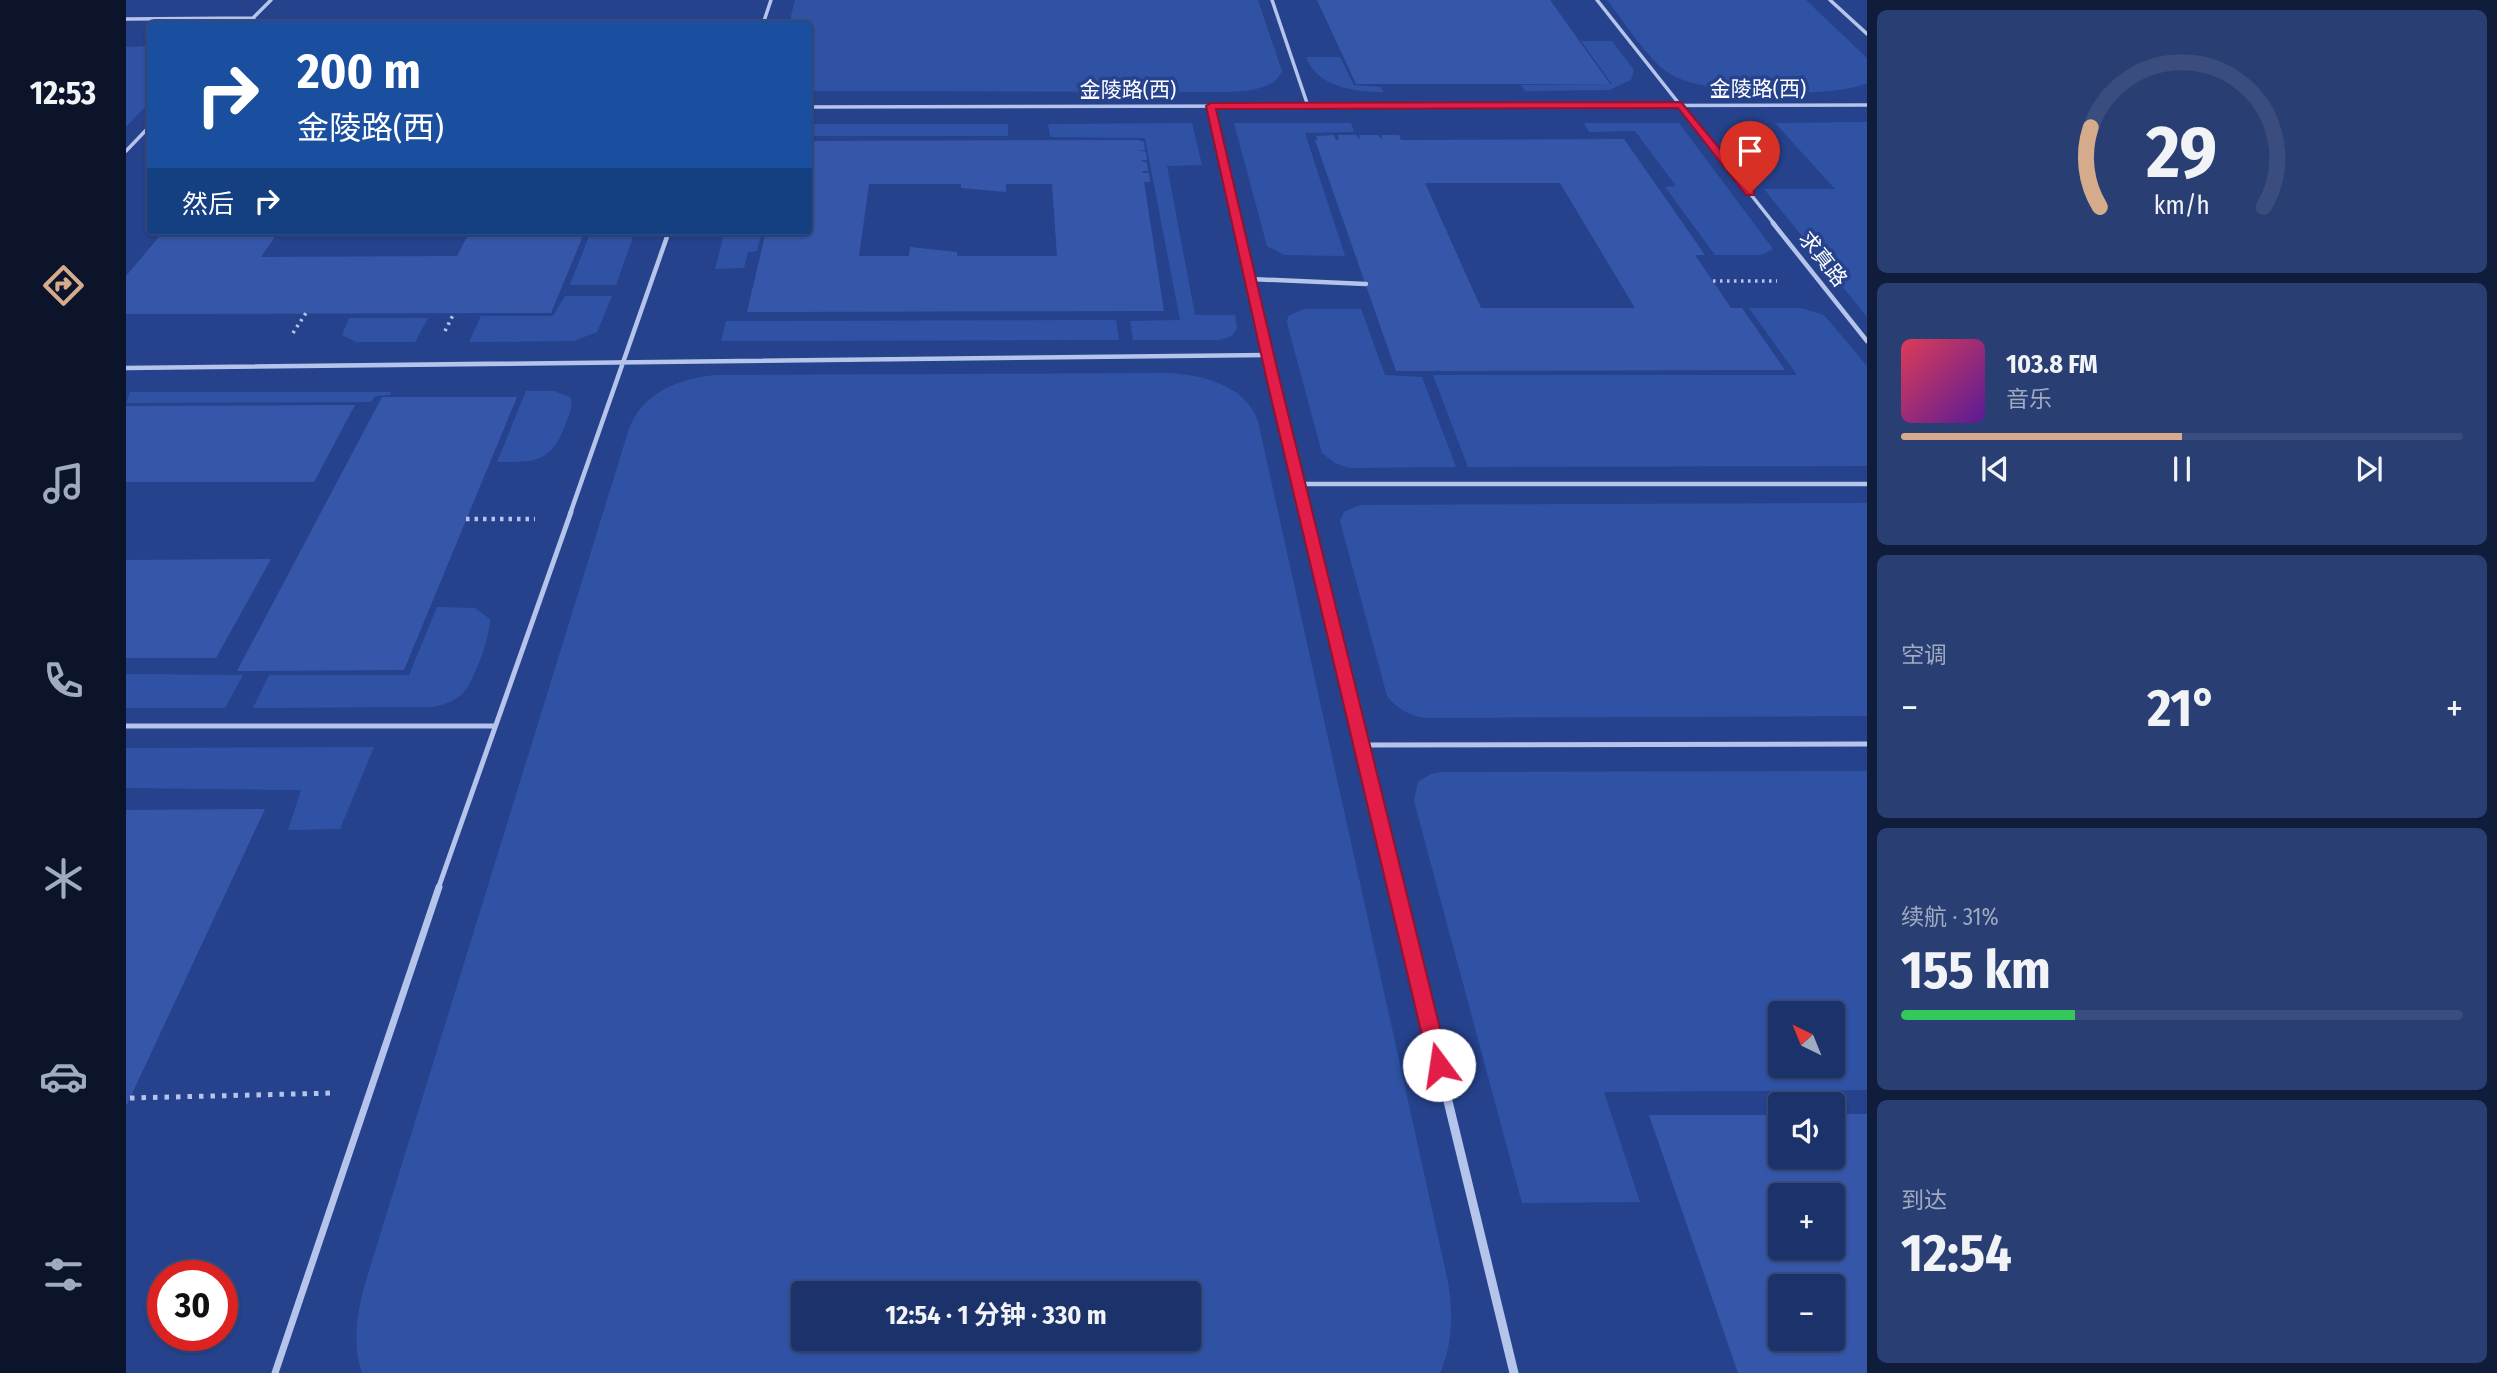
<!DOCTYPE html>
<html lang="zh">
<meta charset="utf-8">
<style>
body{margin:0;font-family:"Fira Sans Condensed","Noto Sans SC",sans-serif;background:#293e72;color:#f1f3f6;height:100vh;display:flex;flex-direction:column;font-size:26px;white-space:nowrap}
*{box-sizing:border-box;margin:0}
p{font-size:23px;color:#a0aac1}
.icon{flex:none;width:38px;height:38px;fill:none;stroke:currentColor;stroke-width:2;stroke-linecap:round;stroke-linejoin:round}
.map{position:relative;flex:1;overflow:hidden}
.panel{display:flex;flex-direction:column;gap:10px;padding:10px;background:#0f1c3a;width:630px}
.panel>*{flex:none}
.banner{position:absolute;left:21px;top:21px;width:665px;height:214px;border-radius:7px;box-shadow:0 2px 5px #0004,0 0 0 2px #3a4d7e;background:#1a4fa0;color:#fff;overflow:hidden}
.needle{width:46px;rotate:317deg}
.fabs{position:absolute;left:1642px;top:1001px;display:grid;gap:14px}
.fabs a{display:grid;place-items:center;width:77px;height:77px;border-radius:7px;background:#1c326a;box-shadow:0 2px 5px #0004,0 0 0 2px #3a4d7e;font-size:35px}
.speed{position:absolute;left:21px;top:1260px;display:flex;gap:14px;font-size:35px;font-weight:700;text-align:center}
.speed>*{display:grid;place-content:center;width:91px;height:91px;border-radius:50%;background:#1c326a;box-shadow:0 2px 5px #0004,0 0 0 2px #3a4d7e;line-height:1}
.speed .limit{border:10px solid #d22;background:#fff;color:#111}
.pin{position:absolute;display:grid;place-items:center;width:60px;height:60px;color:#fff;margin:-72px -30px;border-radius:50% 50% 50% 0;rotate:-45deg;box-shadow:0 0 7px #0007}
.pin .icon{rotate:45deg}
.me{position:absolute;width:77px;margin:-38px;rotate:346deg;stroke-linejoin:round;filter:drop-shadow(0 0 5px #0008)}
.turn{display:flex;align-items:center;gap:24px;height:147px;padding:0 35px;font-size:32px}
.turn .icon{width:91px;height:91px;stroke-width:2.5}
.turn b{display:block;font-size:49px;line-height:60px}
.then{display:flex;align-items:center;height:66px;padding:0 35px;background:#0003;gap:14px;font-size:26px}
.big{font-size:52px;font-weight:700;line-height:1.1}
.panel .card{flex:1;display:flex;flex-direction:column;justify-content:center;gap:10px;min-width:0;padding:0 24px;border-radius:10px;background:#293e72}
.panel .dial{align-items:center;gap:0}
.dial svg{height:182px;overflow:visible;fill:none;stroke:#3a4d7e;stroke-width:7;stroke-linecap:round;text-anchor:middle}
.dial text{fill:#f1f3f6;stroke:none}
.song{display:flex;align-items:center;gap:21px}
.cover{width:84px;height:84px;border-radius:10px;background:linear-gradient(135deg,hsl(350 70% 55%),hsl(270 70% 35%))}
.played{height:7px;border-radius:4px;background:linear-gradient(90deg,#d6ab8b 50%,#3a4d7e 50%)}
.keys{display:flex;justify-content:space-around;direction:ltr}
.heat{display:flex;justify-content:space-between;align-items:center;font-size:38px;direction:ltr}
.charge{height:10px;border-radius:5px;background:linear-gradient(90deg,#34c759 31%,#3a4d7e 0)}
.trip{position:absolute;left:665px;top:1281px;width:410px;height:70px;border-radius:7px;background:#1c326a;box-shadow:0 2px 5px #0004,0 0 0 2px #3a4d7e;font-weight:700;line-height:70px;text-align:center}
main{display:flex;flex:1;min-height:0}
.tab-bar{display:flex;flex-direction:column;width:126px;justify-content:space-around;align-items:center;background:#0b142a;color:#a0aac1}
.tab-bar .icon{width:49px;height:49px}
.tab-bar .on{color:#d6ab8b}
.tab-bar b{font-size:32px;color:#f1f3f6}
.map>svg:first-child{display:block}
.green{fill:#3052a4;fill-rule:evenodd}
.building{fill:#3657a9;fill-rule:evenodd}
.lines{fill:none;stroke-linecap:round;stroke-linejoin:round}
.path-far2{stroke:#b5c4ea;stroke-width:3.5;stroke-dasharray:2.5 4.5;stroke-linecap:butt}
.path-far1{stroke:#b5c4ea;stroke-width:4.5;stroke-dasharray:3.5 5;stroke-linecap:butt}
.path{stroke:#b5c4ea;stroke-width:5;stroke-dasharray:4.5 7;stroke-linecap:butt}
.service-far3{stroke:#b5c4ea;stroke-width:3.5}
.service-far2{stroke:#b5c4ea;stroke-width:4.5}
.service-far1{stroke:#b5c4ea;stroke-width:5}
.service{stroke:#b5c4ea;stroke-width:7}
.minor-far1{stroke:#b5c4ea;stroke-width:7}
.minor{stroke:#b5c4ea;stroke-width:9}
.route{fill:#e11d48;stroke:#92132f;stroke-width:2}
.labels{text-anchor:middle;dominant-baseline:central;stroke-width:7;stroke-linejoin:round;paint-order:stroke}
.far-street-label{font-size:21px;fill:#fff;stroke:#26428d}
</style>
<main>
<nav class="tab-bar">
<b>12:53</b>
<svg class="icon on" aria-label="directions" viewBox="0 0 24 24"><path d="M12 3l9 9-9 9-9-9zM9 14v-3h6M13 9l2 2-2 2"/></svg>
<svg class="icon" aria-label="music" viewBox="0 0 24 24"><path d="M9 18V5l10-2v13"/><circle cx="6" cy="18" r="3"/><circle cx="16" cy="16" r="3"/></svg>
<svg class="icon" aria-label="phone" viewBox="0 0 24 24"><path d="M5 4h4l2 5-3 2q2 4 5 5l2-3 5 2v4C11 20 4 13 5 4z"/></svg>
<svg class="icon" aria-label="climate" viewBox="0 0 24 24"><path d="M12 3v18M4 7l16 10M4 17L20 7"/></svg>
<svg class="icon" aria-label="car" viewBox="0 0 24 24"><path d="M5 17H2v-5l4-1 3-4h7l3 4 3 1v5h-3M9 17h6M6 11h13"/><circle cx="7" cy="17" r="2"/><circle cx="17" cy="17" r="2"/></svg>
<svg class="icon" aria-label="filters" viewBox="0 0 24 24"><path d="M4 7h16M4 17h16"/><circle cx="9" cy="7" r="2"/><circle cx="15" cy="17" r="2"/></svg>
</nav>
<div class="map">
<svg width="1741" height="1373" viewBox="0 0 1741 1373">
<rect width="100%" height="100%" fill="#26428d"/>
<path class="green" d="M669,0H1132L1156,71C1148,90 1122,91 1104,92L684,91L682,24H663Z
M1481,0H1680L1741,58V83C1707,99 1577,95 1544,74C1522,60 1498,21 1481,0Z
M1455,41H1486L1508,70L1505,80L1483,90L1399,91L1395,85L1486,84Z
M24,46V102L0,127V47Z
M1180,57H1214L1228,85L1255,87L1258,92C1228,92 1191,87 1180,57Z
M1741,122V317L1638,189H1709L1649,123Z
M1066,123L1076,165L1041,166L1069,315H1109L1111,328L1106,336L1093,340H1007L1004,321L1054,320L1019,138L924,137L922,124Z
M1108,123H1225L1228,132L1179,133L1219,256L1158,255L1141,246Z
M1458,123H1553L1647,249L1635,255H1589L1539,187L1550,186L1509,131L1463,132Z
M682,124H882V136H683Z
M465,231H509L490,285H444Z
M599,231H636L631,251L622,252L618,268L589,269Z
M439,296H486L471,332L448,341L343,342L355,316H427Z
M1623,308H1675L1698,315L1741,366V466L1342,467L1307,375H1671Z
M1235,309L1259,375L1296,377L1330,467L1223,468L1209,463L1196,453L1161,323L1162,316L1178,309Z
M223,318H302L289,342H230L216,335Z
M990,320L993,340L595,341L600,321Z
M1042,373C1077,375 1119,385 1132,421L1322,1282C1327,1314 1327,1343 1314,1373H236C226,1345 231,1315 238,1287L502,432C515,393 551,379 590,375ZM677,1293H1062V1339H677Z
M400,391H428L444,397C448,406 443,414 440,423C425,463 411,462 371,462Z
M4,392H265L264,395L249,396L245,402L0,403Z
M1741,503V716L1301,718C1284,716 1272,710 1261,696L1214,521L1218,512L1234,505Z
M311,607L349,608L364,619C365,634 348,682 337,693C329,701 318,705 307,707L127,708L143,675H283Z
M0,674L117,675L99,708H0Z
M248,747L214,829L162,830L175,790L0,788V748Z
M1741,771V1090L1478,1092L1514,1202L1396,1203L1288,801L1292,782L1305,774L1317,772ZM1654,1013H1706V1066H1654Z"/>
<path class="building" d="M1191,0H1424L1484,84H1230Z
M1208,135L1210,140H1213L1212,135H1230L1235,140L1233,135H1251L1257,140L1255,135H1273L1275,140L1498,139L1579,255H1569L1605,308H1616L1659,370L1270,371L1189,140H1192L1190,136ZM1299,183H1434L1509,308H1355Z
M1012,140L1018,142L1019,150H1013L1020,152L1021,160H1014L1021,163L1022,171H1016L1017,173H1023L1024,182H1018L1038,311L621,312L640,231H682V141ZM743,184H835V188L880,192V184H926L931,256H831V252L784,247L783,256H733Z
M38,231H153L135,257L331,256L344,231H459L425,313L0,314V276Z
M256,397H391L278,670L111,671Z
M229,405L188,482H0V406Z
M145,559L90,658H0V560Z
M139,809L4,1098L0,1106V810Z
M1706,1114H1741V1373H1612L1523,1115H1654V1157H1706ZM1654,1195H1706V1248H1654ZM1654,1286H1706V1339H1654Z"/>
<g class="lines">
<path class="path-far2" d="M1587,281H1651
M319,331L328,313
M167,333L180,313"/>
<path class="path-far1" d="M340,519H409"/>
<path class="path" d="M4,1098L209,1093"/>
<path class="service-far3" d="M1146,0L1182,106
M1471,0L1649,225
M1704,0L1741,34
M0,19L128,18
M121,24L145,0
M637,24L645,0
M1085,106L1113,225
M682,107L1741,105
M0,151L24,126"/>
<path class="service-far2" d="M1113,223L1181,514
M1647,223L1741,341
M1124,279L1240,284
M0,368L1141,355
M1172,484H1741
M444,514L543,231"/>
<path class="service-far1" d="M1181,512L1236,745L1741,744
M0,726H367
M312,889L445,512"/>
<path class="service" d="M149,1373L313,887"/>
<path class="minor-far1" d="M1236,745L1271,889"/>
<path class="minor" d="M1270,887L1388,1373"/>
</g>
<path class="route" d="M1555,102L1628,190V195H1620L1552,108L1090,109L1154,381L1323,1065L1320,1072L1313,1075L1306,1072L1303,1065L1141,381L1080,106L1085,103Z"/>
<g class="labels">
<g class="far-street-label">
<text x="1632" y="89">金陵路(西)</text>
<text x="1002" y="90">金陵路(西)</text>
<text transform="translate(1697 259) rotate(52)">求真路</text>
</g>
</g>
</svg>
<div class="fabs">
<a><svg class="needle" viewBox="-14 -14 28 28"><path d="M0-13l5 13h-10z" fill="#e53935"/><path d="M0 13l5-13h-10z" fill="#a0aac1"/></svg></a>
<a><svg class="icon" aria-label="sound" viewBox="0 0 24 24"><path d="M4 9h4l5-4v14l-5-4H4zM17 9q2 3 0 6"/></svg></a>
<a>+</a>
<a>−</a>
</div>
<div class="speed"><div class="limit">30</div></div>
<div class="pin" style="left:1624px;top:193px;background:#d93025"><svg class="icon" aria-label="arrive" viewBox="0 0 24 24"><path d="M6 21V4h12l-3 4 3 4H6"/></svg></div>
<svg class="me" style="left:1313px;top:1065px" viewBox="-20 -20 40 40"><circle r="19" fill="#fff"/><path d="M0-13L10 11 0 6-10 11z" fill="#e11d48"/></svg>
<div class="trip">12:54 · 1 分钟 · 330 m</div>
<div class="banner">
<div class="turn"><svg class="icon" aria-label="right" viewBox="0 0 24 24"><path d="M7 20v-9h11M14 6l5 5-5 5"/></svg><div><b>200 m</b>金陵路(西)</div></div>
<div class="then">然后<svg class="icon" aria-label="right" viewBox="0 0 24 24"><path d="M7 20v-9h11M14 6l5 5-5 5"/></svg></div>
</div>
</div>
<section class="panel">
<div class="card dial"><svg viewBox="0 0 100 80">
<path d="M14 69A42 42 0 1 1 86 69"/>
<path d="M14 69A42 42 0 0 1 10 34" stroke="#d6ab8b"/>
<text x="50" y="56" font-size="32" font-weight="700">29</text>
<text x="50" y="72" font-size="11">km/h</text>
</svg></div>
<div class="card">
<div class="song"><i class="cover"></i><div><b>103.8 FM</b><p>音乐</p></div></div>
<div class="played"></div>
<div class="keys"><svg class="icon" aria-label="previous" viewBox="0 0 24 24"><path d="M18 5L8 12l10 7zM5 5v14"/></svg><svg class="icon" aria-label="pause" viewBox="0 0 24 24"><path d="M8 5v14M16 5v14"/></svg><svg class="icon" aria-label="next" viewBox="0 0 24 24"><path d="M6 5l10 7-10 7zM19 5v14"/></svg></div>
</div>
<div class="card"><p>空调</p>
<div class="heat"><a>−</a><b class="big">21°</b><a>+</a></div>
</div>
<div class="card"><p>续航 · 31%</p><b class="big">155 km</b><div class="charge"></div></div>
<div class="card"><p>到达</p><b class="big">12:54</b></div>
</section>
</main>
